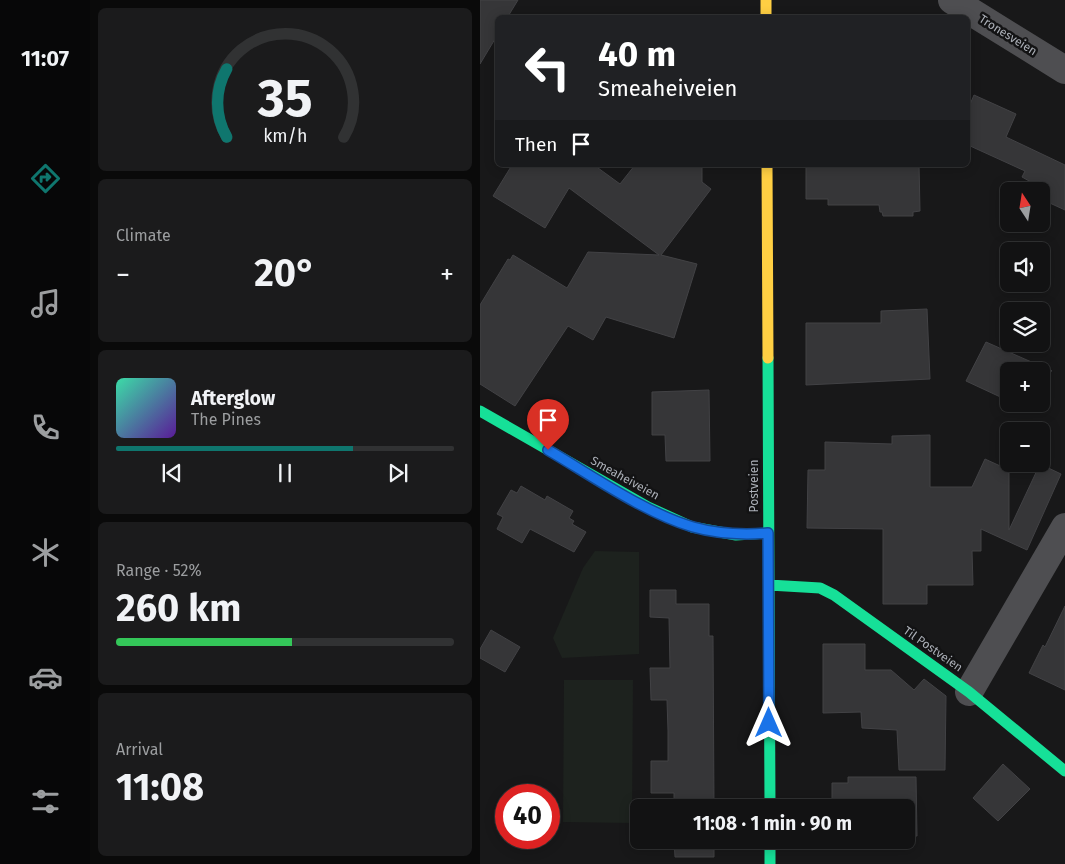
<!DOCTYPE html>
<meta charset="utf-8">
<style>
body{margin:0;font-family:"Fira Sans",sans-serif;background:#1b1b1c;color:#f1f3f6;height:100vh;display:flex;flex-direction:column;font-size:19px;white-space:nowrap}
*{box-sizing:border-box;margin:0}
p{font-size:16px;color:#9c9ea0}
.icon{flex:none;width:28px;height:28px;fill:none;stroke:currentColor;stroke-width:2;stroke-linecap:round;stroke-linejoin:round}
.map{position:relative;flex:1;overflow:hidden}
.drawer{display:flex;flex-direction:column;gap:8px;padding:8px;background:#0a0a0a;width:390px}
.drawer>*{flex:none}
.top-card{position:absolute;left:15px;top:15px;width:475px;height:152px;border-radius:8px;box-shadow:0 2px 12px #0003,0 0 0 1px #313233;background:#202124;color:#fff;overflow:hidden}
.needle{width:32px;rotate:348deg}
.fabs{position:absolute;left:520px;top:182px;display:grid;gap:10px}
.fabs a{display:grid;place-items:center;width:50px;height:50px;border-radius:8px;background:#121213;box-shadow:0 2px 12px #0003,0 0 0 1px #313233;font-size:25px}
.speed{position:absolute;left:15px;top:784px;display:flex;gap:10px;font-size:25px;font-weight:700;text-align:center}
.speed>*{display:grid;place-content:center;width:65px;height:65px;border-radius:50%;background:#121213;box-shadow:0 2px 12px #0003,0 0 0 1px #313233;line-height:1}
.speed .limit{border:8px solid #d22;background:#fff;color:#111}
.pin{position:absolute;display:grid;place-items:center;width:42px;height:42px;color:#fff;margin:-51px -21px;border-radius:50% 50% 50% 0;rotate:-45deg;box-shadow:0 0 5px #0007}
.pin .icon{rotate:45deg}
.me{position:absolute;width:55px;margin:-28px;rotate:0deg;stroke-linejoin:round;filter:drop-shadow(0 0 4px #0008)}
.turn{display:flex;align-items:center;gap:18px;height:105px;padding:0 20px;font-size:22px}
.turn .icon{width:65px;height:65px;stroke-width:2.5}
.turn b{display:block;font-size:35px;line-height:42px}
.then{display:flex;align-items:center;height:48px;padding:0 20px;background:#0003;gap:10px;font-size:19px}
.big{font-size:38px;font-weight:700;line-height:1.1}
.drawer .widget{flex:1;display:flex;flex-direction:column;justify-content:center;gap:8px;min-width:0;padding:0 18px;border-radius:8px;background:#1b1b1c}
.drawer .dial{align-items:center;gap:0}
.dial svg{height:130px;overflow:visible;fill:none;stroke:#313233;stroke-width:7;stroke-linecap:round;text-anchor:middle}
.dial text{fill:#f1f3f6;stroke:none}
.song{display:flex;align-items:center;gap:15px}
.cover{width:60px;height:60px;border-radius:8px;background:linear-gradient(135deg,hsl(160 70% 55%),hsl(270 70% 35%))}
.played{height:5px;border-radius:2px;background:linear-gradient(90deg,#0f766e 70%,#313233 70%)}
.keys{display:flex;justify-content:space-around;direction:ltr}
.heat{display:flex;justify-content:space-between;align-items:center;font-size:28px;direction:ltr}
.charge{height:8px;border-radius:4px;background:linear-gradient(90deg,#34c759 52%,#313233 0)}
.trip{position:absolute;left:150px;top:799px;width:285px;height:50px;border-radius:8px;background:#121213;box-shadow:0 2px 12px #0003,0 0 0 1px #313233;font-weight:700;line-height:50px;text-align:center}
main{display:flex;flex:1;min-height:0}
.menu{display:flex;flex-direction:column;width:90px;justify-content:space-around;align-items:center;background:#070708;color:#9c9ea0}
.menu .icon{width:35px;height:35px}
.menu .selected{color:#0f766e}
.menu b{font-size:22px;color:#f1f3f6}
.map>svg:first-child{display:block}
.green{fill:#1d221e}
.building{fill:#363638;stroke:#424245}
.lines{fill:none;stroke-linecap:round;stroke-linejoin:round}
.street{stroke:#4e4e51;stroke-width:28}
.fast{stroke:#16e098;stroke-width:11}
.slow{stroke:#ffcf43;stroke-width:11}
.route-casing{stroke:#114b97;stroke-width:12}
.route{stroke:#1a73e8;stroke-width:9}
.labels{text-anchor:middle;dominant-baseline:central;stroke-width:5;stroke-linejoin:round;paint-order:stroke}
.street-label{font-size:12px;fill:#acb0b8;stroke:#131314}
</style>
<main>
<nav class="menu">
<b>11:07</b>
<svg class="icon selected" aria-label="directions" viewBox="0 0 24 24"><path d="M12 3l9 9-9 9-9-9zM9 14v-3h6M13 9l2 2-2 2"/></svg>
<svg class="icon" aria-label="music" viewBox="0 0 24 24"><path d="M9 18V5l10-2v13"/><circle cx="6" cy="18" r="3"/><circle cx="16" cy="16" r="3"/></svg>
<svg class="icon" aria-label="phone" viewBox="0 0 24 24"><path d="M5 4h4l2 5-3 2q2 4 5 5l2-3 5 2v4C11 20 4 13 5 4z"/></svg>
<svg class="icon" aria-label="climate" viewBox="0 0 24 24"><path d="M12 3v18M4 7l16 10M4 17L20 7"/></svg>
<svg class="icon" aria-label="car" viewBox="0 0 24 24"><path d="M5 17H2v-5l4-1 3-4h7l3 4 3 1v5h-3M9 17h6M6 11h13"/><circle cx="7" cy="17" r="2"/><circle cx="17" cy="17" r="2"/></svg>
<svg class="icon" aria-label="filters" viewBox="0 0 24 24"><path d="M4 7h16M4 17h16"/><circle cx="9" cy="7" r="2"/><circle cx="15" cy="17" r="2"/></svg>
</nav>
<section class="drawer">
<div class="widget dial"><svg viewBox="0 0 100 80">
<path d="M14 69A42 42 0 1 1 86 69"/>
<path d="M14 69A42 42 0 0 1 14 27" stroke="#0f766e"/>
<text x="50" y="56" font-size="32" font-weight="700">35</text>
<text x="50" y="72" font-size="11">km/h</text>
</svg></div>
<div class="widget"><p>Climate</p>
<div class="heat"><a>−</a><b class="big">20°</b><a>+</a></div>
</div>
<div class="widget">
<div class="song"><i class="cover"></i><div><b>Afterglow</b><p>The Pines</p></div></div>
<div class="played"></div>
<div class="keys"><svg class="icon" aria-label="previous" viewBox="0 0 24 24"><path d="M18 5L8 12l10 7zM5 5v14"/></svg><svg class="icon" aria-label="pause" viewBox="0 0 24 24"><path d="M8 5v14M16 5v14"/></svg><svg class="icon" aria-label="next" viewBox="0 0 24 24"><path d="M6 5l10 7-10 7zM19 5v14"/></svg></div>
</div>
<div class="widget"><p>Range · 52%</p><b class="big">260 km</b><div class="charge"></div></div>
<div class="widget"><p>Arrival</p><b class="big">11:08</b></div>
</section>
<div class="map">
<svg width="585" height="864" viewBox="0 0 585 864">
<rect width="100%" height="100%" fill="#181819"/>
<path class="green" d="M115,551L159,552V654L82,658L73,638L103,568Z
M84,680H153L152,823L83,822Z"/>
<path class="building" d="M0,0H38L27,18H18V34L0,64Z
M494,95L536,114L526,137L585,165V210L561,199V191H547L551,182L542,177L545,171L488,145V109Z
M32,165H114L140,184L155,165H222V182L231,189L181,255L217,264L194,338L126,317L113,340L88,326L35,406L0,384V305L28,259L30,260L33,255L87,288L108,252L179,255L89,188L65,228L13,196Z
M326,165H439L440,211L433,212V216H403L402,212H400L399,205H348V199H326Z
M447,309L450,379L326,385V323H401V311Z
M506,342L572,371H529V401L486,381Z
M229,390L230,461H186L185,435H172V392Z
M450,435V487H492L505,459L529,470V530L560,464L581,474L547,550L501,529V551H492L493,585H447V604H403V529L327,528L328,470H345V442L412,444V436Z
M41,486L65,500L67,496L93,511L89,518L94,521L92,524L106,532L94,552L50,529L42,543L17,529L23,517L17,514L31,490L37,493Z
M170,590H196V604H229V636H233L234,808H194V793H171V761H188V731L187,700H171L170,668H190L189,618L170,617Z
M585,606V690L549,673L563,645L565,647Z
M11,630L40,647L25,672L0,658V649Z
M343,644H385V670H411L434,690L444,679L466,696L465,770H419L417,730L382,728L381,712L343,713Z
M523,764L550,789L518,821L493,798Z
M368,777H436L437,836H426V808H352V783H368Z
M194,840H234V857H195Z"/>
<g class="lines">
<path class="street" d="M472,0L585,70
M489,692L585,527"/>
<path class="fast" d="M288,358L290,808
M0,411L168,507L212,527L256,535L288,533
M289,585L340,588L354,595L489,692L585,771
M290,840V864"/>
<path class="slow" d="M286,0V18
M287,165L288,358"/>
</g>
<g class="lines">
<defs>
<path id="route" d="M68,450C111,475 165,513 213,527C238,534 263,535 288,533L289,723"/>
</defs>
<use href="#route" class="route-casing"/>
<use href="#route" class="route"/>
</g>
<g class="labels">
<g class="street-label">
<text transform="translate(528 35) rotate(32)">Tronesveien</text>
<text transform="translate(145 478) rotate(29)">Smeaheiveien</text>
<text transform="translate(274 486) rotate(-90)">Postveien</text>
<text transform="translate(453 649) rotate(35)">Til Postveien</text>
</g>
</g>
</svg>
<div class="fabs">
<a><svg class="needle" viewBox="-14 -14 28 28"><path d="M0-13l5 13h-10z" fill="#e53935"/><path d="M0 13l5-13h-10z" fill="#9c9ea0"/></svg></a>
<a><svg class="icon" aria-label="sound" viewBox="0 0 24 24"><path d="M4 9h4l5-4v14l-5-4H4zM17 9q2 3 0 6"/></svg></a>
<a><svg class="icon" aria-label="layers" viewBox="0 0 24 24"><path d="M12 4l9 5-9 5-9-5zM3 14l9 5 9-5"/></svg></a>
<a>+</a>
<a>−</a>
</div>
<div class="speed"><div class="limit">40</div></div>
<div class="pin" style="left:68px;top:450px;background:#d93025"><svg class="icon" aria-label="arrive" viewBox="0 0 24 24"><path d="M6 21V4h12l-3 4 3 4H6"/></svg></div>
<svg class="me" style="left:289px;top:723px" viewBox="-20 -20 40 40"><path d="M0-17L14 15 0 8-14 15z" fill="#1a73e8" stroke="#fff" stroke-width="4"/></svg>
<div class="trip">11:08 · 1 min · 90 m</div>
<div class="top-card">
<div class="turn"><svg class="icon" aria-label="left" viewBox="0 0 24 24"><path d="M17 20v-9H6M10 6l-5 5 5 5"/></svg><div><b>40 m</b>Smeaheiveien</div></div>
<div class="then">Then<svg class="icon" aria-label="arrive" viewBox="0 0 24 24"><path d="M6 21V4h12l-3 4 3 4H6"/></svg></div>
</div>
</div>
</main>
